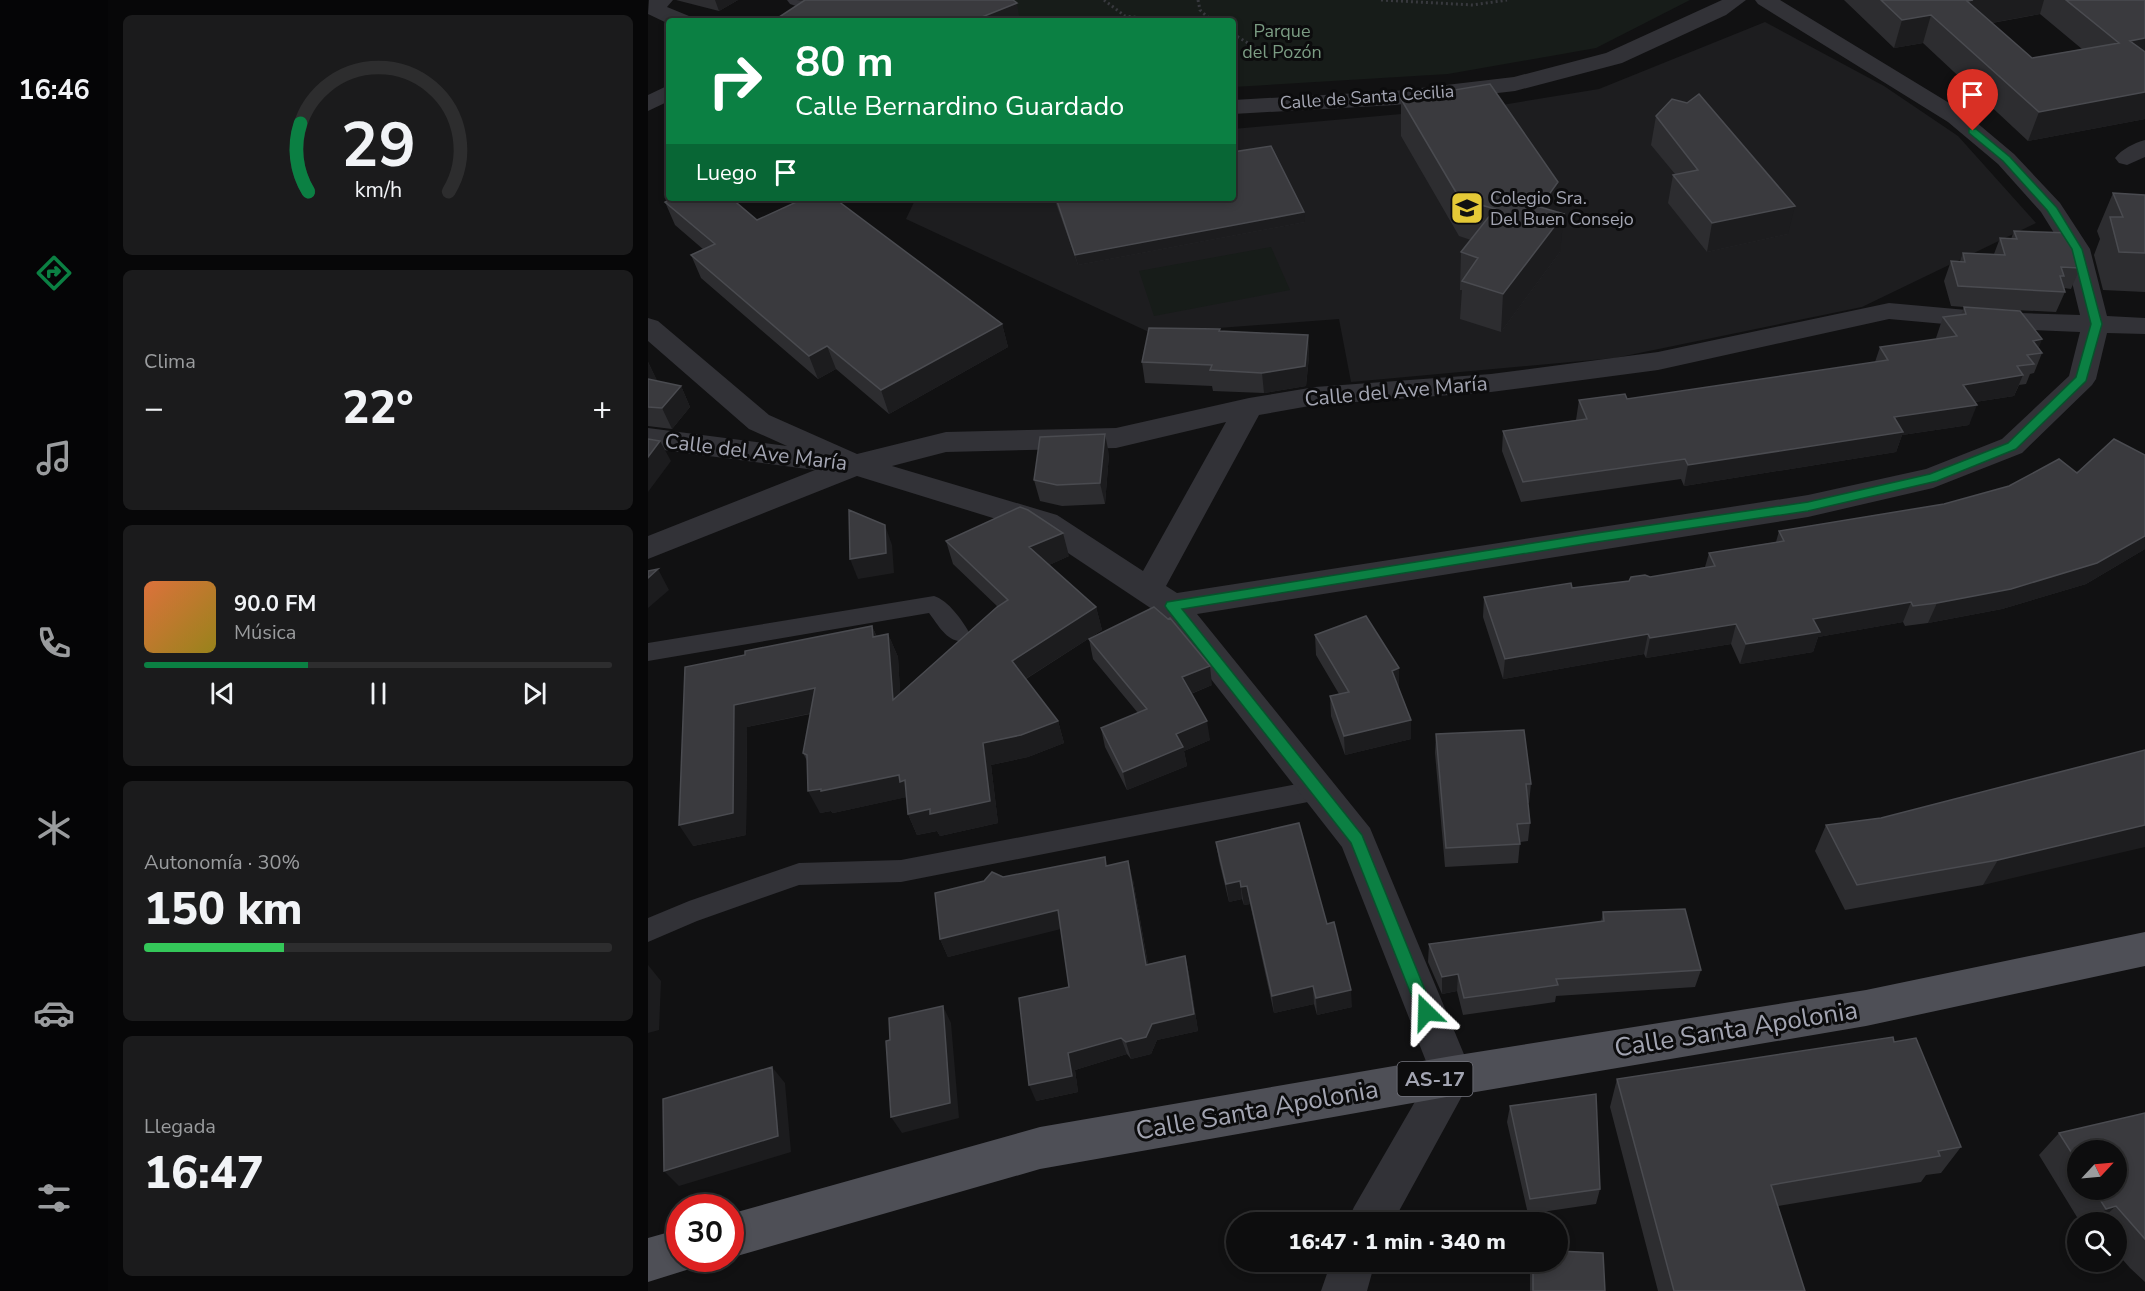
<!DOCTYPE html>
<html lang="es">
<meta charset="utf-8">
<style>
body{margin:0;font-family:"Nunito Sans",sans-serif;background:#1b1b1c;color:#f1f3f6;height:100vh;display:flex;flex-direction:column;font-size:22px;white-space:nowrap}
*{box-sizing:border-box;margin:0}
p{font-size:20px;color:#9a9c9e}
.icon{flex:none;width:33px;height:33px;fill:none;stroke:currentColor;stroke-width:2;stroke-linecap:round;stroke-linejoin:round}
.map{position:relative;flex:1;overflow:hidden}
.details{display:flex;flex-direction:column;gap:15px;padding:15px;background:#070708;width:540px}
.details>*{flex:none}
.top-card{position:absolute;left:18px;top:18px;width:570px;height:183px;border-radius:6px;box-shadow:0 3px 9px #0003,0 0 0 2px #2d2d2e;background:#0b8043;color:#fff;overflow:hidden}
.needle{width:39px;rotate:64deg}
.fabs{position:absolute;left:1419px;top:1140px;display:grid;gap:12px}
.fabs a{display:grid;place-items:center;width:60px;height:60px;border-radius:50%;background:#0d0d0e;box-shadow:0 3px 9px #0003,0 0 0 2px #2d2d2e;font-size:30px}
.speed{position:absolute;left:18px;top:1194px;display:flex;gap:12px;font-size:30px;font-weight:700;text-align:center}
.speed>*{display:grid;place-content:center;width:78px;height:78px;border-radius:50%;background:#0d0d0e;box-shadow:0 3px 9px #0003,0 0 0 2px #2d2d2e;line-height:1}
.speed .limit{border:9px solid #d22;background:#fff;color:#111}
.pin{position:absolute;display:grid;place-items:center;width:51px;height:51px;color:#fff;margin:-62px -26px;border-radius:50% 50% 50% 0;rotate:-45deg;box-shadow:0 0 6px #0007}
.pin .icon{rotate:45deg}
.me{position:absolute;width:66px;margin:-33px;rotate:338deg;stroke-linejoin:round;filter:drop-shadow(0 0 4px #0008)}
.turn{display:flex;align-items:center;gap:21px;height:126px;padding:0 30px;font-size:27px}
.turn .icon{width:78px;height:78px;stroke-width:2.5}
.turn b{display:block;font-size:42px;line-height:51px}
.then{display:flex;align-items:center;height:57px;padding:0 30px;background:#0003;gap:12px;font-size:22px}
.big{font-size:45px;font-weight:800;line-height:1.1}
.details .tile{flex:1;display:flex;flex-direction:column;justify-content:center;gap:9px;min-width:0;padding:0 21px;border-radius:9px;background:#1b1b1c}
.details .dial{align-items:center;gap:0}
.dial svg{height:156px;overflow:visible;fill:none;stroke:#2d2d2e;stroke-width:7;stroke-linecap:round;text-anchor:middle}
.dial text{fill:#f1f3f6;stroke:none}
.song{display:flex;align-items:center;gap:18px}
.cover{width:72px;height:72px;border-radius:9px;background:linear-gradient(135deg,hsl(20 70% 55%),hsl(50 70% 35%))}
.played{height:6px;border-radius:3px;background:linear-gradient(90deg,#0b8043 35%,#2d2d2e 35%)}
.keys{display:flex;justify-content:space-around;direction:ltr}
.heat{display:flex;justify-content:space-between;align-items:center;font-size:33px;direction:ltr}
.charge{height:9px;border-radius:4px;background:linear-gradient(90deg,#34c759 30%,#2d2d2e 0)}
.trip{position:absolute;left:578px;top:1212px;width:342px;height:60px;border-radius:30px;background:#0d0d0e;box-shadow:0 3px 9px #0003,0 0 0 2px #2d2d2e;font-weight:800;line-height:60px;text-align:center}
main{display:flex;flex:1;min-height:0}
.tabs{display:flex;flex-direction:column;width:108px;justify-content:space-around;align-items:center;background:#050506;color:#9a9c9e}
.tabs .icon{width:42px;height:42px}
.tabs .on{color:#0b8043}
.tabs b{font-size:27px;color:#f1f3f6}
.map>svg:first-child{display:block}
.built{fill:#1d1d1f}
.green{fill:#171c19}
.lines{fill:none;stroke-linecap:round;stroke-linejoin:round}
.path{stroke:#38393e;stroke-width:3;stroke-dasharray:2 3;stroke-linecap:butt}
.service{fill:#323237;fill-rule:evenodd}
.minor{fill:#323237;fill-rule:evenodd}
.primary{fill:#4e4f56;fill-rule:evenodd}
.wall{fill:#2d2d30;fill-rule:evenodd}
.shaded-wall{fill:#1c1c1e}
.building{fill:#3a3a3e;stroke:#4a4b50;stroke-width:1.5}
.route{fill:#0b8043;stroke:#07532c;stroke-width:1.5}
.labels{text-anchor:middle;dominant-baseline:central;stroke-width:6;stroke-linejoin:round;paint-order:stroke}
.far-park-label{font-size:18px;fill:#7b9c83;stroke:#0c0c0d}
.far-street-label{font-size:18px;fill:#a3a5b2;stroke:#0c0c0d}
.far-poi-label{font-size:18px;fill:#a3a5b2;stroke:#0c0c0d;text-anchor:start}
.shield{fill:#0c0c0d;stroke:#767780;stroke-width:1.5}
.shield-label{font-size:20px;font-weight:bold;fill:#a3a5b2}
.street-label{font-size:21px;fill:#a3a5b2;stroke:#0c0c0d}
.near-street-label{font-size:26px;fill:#a3a5b2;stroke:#0c0c0d}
</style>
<main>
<nav class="tabs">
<b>16:46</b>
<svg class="icon on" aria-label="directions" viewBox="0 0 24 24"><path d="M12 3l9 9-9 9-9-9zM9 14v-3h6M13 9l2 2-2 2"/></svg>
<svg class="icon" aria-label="music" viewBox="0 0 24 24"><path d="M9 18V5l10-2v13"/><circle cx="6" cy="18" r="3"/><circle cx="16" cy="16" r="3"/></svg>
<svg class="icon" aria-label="phone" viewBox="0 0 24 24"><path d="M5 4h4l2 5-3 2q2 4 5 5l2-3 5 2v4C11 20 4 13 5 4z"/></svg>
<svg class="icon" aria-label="climate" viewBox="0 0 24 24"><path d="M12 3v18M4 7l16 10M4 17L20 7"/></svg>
<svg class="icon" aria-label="car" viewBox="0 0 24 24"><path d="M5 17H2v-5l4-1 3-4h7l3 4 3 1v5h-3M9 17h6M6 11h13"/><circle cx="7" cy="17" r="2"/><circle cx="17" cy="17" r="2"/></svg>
<svg class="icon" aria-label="filters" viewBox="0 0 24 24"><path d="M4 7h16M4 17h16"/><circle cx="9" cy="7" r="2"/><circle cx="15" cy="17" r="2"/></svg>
</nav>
<section class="details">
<div class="tile dial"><svg viewBox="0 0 100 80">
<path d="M14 69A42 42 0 1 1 86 69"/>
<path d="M14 69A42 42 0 0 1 10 34" stroke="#0b8043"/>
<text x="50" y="56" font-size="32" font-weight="700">29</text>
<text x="50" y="72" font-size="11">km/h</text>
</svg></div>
<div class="tile"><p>Clima</p>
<div class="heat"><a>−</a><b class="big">22°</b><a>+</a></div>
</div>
<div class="tile">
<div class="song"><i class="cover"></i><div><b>90.0 FM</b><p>Música</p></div></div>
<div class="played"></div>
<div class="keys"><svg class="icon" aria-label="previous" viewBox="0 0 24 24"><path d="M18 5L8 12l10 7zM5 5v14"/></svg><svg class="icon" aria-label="pause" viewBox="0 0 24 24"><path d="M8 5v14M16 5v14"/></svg><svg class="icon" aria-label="next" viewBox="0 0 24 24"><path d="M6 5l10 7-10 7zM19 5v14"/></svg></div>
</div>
<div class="tile"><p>Autonomía · 30%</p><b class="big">150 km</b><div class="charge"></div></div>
<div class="tile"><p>Llegada</p><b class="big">16:47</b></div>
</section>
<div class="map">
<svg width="1497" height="1291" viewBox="0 0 1497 1291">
<rect width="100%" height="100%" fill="#111112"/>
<path class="built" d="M1117,22L1236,86L1310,136L1388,223L1214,307L967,358L703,382L691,319L503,333L258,219L268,198H585V129L854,105L951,89Z"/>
<path class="green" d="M237,0H1042L948,48L800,74L585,87V21H260Z
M623,247L642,290L506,316L491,271Z"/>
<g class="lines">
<path class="path" d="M456,0L477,16L519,21
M550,0L552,10L564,21
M733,0L825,5L859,0
M585,34L613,51"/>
<path class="service" d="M286,596C300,600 315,621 322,634L319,640C301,646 291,626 281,613L0,661V643Z
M670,780L679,783L682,790L679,797L670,800L253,882L151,885L49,921L0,942V918L41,901L151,863L253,860Z"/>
<path class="minor" d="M25,0L19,7L41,16L44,21H21V24L0,14L1,0Z
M139,0C154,0 181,0 192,11L188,15L181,17L142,4Z
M1074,0H1098L1078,15L974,63L867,91L747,105L585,114V100L747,91L866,77L958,53Z
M1107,0H1132L1316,112L1366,154L1412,203L1442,249L1459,316L1497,318V334L1459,333L1448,379L1444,385L1374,453L1285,488L1160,517L549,614L722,828L825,1076L745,1222H699L706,1207L783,1074L694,847L513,615L387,531L209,476L0,559V536L167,470L0,448V428L139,446L101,429L0,341V318L10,321L121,415L209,454L298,432L468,428L601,398L667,387L843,374L1010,352L1241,303L1341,312L1432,315L1416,249L1393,212L1350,164L1300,122L1110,4ZM1241,319L1341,328L1432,332L1421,376L1354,439L1278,469L1160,495L529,593L518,586L611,415L667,405L843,392L1010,370ZM578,422L495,571L409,515L244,466L298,452L468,448Z
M21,85V101L0,111V95Z
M1497,140V157L1479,165L1471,163L1467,158C1474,149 1486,143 1497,140Z
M683,1262H727L719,1291H673Z"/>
<path class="primary" d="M1497,932V966L1218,1026L804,1096L392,1169L82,1258V1214L392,1127L804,1056L1218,990Z
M32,1229V1258H51L48,1267L0,1282V1238Z"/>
</g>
<path class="wall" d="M28,0H90L71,11Z
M1196,0H1497V119L1380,141L1275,43L1246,48ZM1392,14L1434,49L1384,58L1344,23Z
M753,99L907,211L912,252L853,332L812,319L814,290H812L813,252L823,240L811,236L753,136Z
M1008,116L1140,234L1059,252L1020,203L1025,175L1027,174L1003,145Z
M1465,193L1497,195V292L1455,290L1446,255L1452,239L1449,231Z
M406,198H585L657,222L430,265Z
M17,202L109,220L354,324L360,347L241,414L188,369L170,379L53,278L43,255L56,250L27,225Z
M1366,231L1432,268L1423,289L1416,288L1417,292L1408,312L1326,308L1391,348L1394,353L1386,373L1382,374L1378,384L1371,385L1366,396L1327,402L1321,425L1254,435L1248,452L1036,486L1033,479L873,502L854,451L855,431L928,420L931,400L979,399L1227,362L1232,347L1289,339L1288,338L1295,317L1313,315L1316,307L1303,306L1296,281L1303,261H1312L1315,253L1346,254L1352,238L1363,239Z
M572,331L660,335L661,356L658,386L616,393L565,391L564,386L497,383L494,362Z
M0,362L9,381L33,386L42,407L24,429L0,426Z
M461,454L457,504L414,506L392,501L386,480Z
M1497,455V549L1438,584L1354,609L1280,623L1257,626L1255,622L1170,637L1165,652L1092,664L1083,644L998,658L996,654L855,679L835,617L836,597L924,588L981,581L1057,567L1061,553L1128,542L1131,531L1296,504Z
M298,541L421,556L401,565L448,607L454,630L378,679L410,721L416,743L380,757L343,765L350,823L292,836L289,831L269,835L260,814L258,797L185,813L183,811L172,813L159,761L155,753L162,714L99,727L98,835L45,846L97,655L224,626L229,637L240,634L250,657L252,693L350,607L305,564Z
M667,635L751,688L763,720V739L697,755L683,716L682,696L691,694L668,655Z
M441,639L564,685L543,694L562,740L536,751L539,766L479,790L457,747L453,728L490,713L445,659Z
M788,734L883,784L881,803H880L882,823L880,841L872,842L870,863L797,867L787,753Z
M1497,750L1335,885L1197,910L1167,851L1178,825L1233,818Z
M568,842L679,924L704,1007L669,1015L666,1004L626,1013L602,904L596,905L594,899L581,902L571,861Z
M459,866L485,880L500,964L537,956L541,974L550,1031L509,1040L503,1054L483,1059L479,1054L427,1070L430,1092L388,1101L421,987L413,928L300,957L292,939L355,877Z
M955,912L1053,970L1047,987L908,996L907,1002L815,1015L809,991L794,994L780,962L781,944L953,922Z
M1246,1042L1313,1147L1293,1173L1278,1175L1273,1182L1130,1206L1157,1291H1010L962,1107L969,1079Z
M862,1106L952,1189L948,1204L880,1214L859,1122Z
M1497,1113V1282L1482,1268L1468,1252V1222H1432L1391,1155L1411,1133ZM1430,1150L1468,1190H1430Z
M882,1262H909L957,1291H882Z"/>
<path class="shaded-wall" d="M67,0H90L71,11Z
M1325,0H1396L1392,14L1310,29L1319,1Z
M369,3L372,21H324Z
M1283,15L1275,43L1246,48L1254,20Z
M1497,38V64L1482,41Z
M1497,92V119L1380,141L1391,112Z
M910,182L906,219L892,207Z
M1147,206L1140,234L1059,252L1064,223Z
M656,212L657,222L430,265L427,255Z
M916,214L912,252L853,332L855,294Z
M354,324L360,347L241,414L233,390Z
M660,335L661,356L658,386L616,393L614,373Z
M1394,339L1389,353L1385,341Z
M179,346L188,369L170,379L161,356Z
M0,362L10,382L0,393Z
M1375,375L1366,396L1307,405L1315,385Z
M33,386L42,407L24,429L14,408Z
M1329,405L1321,425L1254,435L1248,452L1036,486L1040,465L1246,417Z
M457,434L461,454L457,504L452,483Z
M0,440L12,441L23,461L0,492Z
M237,525L244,545L246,573L210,579L202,559Z
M415,533L421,556L388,571L381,547Z
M1497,536V549L1438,584L1354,609L1280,623L1289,603Z
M10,569L21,590L0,608V578Z
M1263,602L1255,622L1170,637L1165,652L1092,664L1098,644L1165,619Z
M448,607L454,630L371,683L364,661Z
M1088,624L1083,644L998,658L1002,638Z
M224,626L234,649L225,637Z
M240,634L250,657L254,722L245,700Z
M1000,634L996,654L855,679L857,659Z
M562,666L564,685L537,696L534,677Z
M751,668V688L744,671Z
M167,688L178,710L99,727L98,835L45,846L31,825L86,705Z
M763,720V739L697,755L696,736Z
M410,721L416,743L380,757L343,765L350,823L292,836L289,831L269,835L260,814L335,743Z
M559,721L562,740L536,751L539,766L479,790L475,772L528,734Z
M251,775L257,780L259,797L185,813L183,811L172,813L160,791Z
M1497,825V847L1335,885L1350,860Z
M480,861L485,880L503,982L498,965Z
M592,881L594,899L581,902L578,884Z
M599,886L602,904L596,905L593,887Z
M410,910L417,928L300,957L292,939Z
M537,956L541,974L550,1031L509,1040L503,1054L483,1059L478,1042Z
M0,965L13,981L11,1030L0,1033Z
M810,974L809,991L794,994V977Z
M665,986L666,1004L626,1013L624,996Z
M703,990L704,1007L669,1015L668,998Z
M295,1006L303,1023L311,1118L254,1133L243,1117Z
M473,1038L479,1054L427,1070L430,1092L388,1101L381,1085L420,1053Z
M124,1067L137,1083L143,1152L31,1186L16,1171Z
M1468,1206L1451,1222H1445L1458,1209Z"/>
<path class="building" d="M157,0H365L369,3L324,21H125Z
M1233,0H1325L1319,1L1384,58L1471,43L1418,0H1497V38L1482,41L1497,52V92L1391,112L1283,15L1254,20Z
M842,84L910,182L892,207L916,214L855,294L814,281L830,258L813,252L847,209L812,199L753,99Z
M1051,94L1147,206L1064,223L1025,175L1050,170L1008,116L1024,99L1039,103Z
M623,146L656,212L427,255L408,198H585V152Z
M1465,193L1497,195V253L1471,252L1462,217H1475Z
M24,198H83L109,220L157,198H186L354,324L233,390L179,346L161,356L43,255L67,244L17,202Z
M1366,231L1423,233L1432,268L1413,267L1416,276H1412L1417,292L1310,286L1303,261L1317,262L1315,253L1357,255L1352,238L1369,239Z
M1316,307L1372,311L1394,339L1385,341L1394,353L1379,355L1386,364L1369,366L1375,375L1315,385L1329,405L1246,417L1255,432L1040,465L1037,459L875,482L855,431L939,419L931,400L977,394L979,399L1240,360L1232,347L1309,336L1295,317L1318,314Z
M501,328L572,329L571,331L660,335L657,366L614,373L562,370L564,365L494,362Z
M0,379L33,386L14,408L0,407Z
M457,434L452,483L409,485L386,480L392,437Z
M0,439L12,441L0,457Z
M1466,439L1497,455V536L1449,563L1363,589L1289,603L1265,606L1263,602L1165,619L1172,632L1098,644L1088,624L1002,638L1000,634L857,659L836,597L923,583L924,588L981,581L983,577L997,575L1002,577L1067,566L1061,553L1136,541L1131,531L1296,504L1361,486L1411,459L1429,473Z
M372,507L380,510L415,533L381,547L448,607L364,661L410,721L373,735L335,743L342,801L282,814V809L260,814L257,780L252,782L251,775L173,791V789L160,791L159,755L155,753L167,688L86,705L85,813L31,825L37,667L97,655V651L224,626L225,637L240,634L245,700L349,607L360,600L298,541Z
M201,510L237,525L238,553L202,559Z
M10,569L0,578V571Z
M506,607L520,619L522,618L562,666L534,677L559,721L528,734L535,747L475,772L453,728L499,709L441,639Z
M718,616L751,668L744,671L763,720L696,736L682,696L701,692L667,635Z
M876,730L883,784H878L882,823L869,824L872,844L798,848L788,734Z
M1497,750V825L1350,860L1209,885L1178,825L1233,818Z
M651,823L679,924L686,922L703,990L668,998L665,986L624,996L599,886L593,887L592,881L578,884L568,842Z
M457,857L458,866L480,861L498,965L537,956L546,1014L504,1024L498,1037L478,1042L473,1038L420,1053L424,1076L381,1085L371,998L421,987L410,910L292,939L287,893L336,881L344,872L355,877Z
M1037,909L1053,970L908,979L910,985L816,998L810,974L794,977L781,944L956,921L955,912Z
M295,1006L302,1103L243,1117L238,1041L242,1040L241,1018Z
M1245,1037L1246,1042L1268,1038L1313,1147L1290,1151L1292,1156L1123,1185L1157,1291H1026L969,1079Z
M124,1067L130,1136L16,1171L15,1099Z
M948,1094L952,1189L882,1199L862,1106Z
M1497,1113V1239L1468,1206L1458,1209L1446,1190H1468V1150H1430V1163L1411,1133Z
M909,1251L955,1253L957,1291H885V1262H909Z"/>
<path class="route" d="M1321,129H1328L1362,157L1409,208L1434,249L1454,324L1438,381L1368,449L1289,481L1160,511L942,543L534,609L714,835L786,1012L784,1017L778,1019L772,1017L703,843L519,609L517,606L519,602L942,534L1160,502L1282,474L1360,443L1428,377L1443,324L1424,249L1399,210L1355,161L1321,133Z"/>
<defs>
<symbol id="school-square" viewBox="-11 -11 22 22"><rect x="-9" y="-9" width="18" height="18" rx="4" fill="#e4c937" stroke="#0c0c0d"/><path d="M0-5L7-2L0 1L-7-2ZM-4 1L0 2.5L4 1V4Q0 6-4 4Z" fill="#111"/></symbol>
</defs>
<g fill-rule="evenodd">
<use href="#school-square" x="800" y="189" width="38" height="38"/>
</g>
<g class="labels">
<g class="far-park-label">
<text x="634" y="31">Parque<tspan x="634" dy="21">del Pozón</tspan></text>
</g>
<g class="far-street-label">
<text transform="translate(719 97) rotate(-4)">Calle de Santa Cecilia</text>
</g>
<g class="far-poi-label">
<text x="842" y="198">Colegio Sra.<tspan x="842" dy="21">Del Buen Consejo</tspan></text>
</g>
<rect class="shield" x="749.5" y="1062" width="75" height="34" rx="4.5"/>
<g class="shield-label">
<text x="787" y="1079">AS-17</text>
</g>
<g class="street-label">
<text transform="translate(748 391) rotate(-5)">Calle del Ave María</text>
<text transform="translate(108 452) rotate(7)">Calle del Ave María</text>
</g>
<g class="near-street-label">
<text transform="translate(1088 1029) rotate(-9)">Calle Santa Apolonia</text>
<text transform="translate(609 1110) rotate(-10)">Calle Santa Apolonia</text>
</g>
</g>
</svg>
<div class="fabs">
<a><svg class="needle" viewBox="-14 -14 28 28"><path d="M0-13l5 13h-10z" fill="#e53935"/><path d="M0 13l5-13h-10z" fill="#9a9c9e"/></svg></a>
<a><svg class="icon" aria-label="search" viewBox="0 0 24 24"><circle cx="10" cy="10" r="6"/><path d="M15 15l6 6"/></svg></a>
</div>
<div class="speed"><div class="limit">30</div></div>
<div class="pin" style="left:1325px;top:131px;background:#d93025"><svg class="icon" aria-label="arrive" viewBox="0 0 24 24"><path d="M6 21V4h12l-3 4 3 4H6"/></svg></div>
<svg class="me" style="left:778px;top:1012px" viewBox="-20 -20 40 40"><path d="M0-17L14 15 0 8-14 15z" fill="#0b8043" stroke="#fff" stroke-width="4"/></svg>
<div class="trip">16:47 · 1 min · 340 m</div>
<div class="top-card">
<div class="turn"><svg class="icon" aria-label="right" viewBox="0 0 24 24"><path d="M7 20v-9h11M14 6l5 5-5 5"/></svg><div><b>80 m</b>Calle Bernardino Guardado</div></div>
<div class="then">Luego<svg class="icon" aria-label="arrive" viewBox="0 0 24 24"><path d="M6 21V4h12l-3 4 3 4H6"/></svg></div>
</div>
</div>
</main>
